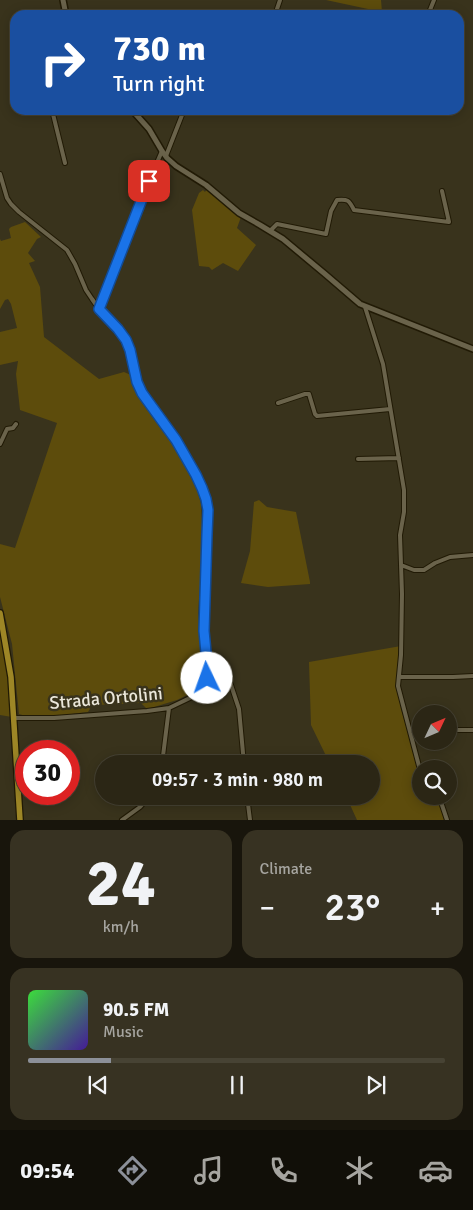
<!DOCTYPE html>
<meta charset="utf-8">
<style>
body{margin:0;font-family:Signika,sans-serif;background:#373222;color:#f1f3f6;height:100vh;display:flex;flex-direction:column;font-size:19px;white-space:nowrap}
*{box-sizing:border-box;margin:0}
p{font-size:16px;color:#a6a5a0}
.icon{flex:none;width:28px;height:28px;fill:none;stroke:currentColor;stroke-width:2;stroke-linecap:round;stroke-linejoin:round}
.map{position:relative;height:820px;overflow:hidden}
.details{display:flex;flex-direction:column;gap:10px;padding:10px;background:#18150c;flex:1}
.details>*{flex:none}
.top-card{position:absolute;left:10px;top:10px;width:454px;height:105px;border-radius:15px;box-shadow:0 2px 12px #0003,0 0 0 1px #474334;background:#1a4fa0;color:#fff;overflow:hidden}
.needle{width:32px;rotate:46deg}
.controls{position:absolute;left:412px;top:705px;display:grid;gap:10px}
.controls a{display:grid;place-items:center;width:45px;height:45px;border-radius:50%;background:#2b2615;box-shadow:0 2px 12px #0003,0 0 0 1px #474334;font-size:25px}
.speed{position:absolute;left:15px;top:740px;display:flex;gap:10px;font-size:25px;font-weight:700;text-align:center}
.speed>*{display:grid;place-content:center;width:65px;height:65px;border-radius:50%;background:#2b2615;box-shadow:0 2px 12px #0003,0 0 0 1px #474334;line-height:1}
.speed .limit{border:8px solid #d22;background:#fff;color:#111}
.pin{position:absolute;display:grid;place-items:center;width:42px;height:42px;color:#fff;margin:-21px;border-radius:10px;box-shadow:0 2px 8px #0006}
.me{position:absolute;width:55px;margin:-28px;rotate:357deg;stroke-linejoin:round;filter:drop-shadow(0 0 4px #0008)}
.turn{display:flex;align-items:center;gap:18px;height:105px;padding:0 20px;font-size:22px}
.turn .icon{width:65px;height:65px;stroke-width:2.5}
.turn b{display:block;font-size:35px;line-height:42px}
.big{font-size:38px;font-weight:600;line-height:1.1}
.details .tile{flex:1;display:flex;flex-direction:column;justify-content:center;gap:8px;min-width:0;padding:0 18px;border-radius:15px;background:#373222}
.details .dial{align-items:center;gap:0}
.dial b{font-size:65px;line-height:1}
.song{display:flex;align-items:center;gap:15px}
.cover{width:60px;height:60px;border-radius:8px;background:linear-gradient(135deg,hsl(120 70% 55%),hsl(260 70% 35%))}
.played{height:5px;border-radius:2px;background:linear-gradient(90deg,#8c9099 20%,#474334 20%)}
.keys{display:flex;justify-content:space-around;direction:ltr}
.heat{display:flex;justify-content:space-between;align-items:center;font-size:28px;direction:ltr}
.details .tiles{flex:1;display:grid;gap:10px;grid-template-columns:1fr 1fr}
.tile:last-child{grid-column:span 2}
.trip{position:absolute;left:95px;top:755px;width:285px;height:50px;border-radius:25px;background:#2b2615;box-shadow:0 2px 12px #0003,0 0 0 1px #474334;font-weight:600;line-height:50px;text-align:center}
.menu{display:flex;height:80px;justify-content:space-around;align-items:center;background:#110f08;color:#a6a5a0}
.menu .icon{width:35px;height:35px}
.menu .active{color:#8c9099}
.menu b{font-size:22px;color:#f1f3f6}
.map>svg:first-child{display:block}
.green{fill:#5d4c0c}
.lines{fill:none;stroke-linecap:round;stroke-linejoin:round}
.minor-casing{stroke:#211a05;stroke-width:6}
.secondary-casing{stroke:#211a05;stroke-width:8}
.primary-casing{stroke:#211a05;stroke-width:8}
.minor{stroke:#6a634b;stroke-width:4}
.secondary{stroke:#6a634b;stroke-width:5}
.primary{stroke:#9d8626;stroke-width:5.5}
.route-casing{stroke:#114b97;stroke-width:12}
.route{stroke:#1a73e8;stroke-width:9}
.labels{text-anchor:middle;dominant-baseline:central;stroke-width:5;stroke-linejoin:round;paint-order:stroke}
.street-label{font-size:18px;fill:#ebe7da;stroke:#39331c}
</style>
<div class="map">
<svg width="473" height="820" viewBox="0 0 473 820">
<rect width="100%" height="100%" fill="#39331c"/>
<path class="green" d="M325,0H381L382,12L326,0Z
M207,189L241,217L237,228L256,245L238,271L223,263L212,270L209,267L199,266L192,210L199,193L203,190L205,192Z
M25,222L41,237L37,239L28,253L35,261L29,263L40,287L44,337L99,379L124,372L131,375L133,381L143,404L174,446L197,489L201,504L203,545L198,613L203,673L200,685L191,693L177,700L151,708H146L141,703L96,705L91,707L88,712C69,714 36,720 19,714L12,644L0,597V544L15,548L57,423L20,410L16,374L18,361L0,365V332L17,328L11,304L8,299L5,300L0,309V239L1,241L11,238L9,229L11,227Z
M259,500L267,507L296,512L310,582V584L268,587L241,583L250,551L254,502Z
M0,621L7,653L12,717L0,715Z
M401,646L397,685L401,709L418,767L421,772V796H437L439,799L444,820H357L346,796H371V764H330L311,725L309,662Z"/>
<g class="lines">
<defs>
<path id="minor" d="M275,15L280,0
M428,15L434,0
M52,110L65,163
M166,156L184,110
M0,174L7,198L11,204L19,212L67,250L75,264L86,290L92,299L99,309L124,336L131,350L137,382L142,393L176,439L196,475L202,487L206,499L207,510L204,620V642L208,675L206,682L199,692L192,697L169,708L147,711L54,718H14
M270,231L277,224L326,234L331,211L337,200C348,199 349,200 354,210L449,222L442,191
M365,307L383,364L404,490V512L400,535L402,594L401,655L398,686L419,766L421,769
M99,309L134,216L162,151
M278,403L305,394H309L315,414L317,416L390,409
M0,444L7,429L13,428L16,424
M358,459L399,458
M401,565L414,570H424L435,563L450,557L473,555
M206,650L231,685L239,709L244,764
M399,677H453L473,676
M449,730H473
M410,731L421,730
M162,764L169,708
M247,796L250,820
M439,796L447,820
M122,820L140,807L150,796"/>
<path id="secondary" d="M63,0L66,15
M132,110L149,129L162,151L167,158L176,166L206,185L239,213L260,225L283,239L325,274L360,304L473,349"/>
<path id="primary" d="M0,613L11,677L20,820"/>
</defs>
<use href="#minor" class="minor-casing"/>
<use href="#secondary" class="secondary-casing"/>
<use href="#primary" class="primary-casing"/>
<use href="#minor" class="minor"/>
<use href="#secondary" class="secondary"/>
<use href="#primary" class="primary"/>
</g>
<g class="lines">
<defs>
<path id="route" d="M149,181L99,309L118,329L126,340L130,350L137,382L142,393L176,440L196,475L202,488L206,499L208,510L207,534L204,631L208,674L207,678"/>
</defs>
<use href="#route" class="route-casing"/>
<use href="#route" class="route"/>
</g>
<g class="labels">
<g class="street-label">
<text transform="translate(106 698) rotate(-5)">Strada Ortolini</text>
</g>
</g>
</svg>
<div class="controls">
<a><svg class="needle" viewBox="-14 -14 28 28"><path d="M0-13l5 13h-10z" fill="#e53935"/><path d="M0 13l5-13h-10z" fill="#a6a5a0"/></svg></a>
<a><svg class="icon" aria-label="search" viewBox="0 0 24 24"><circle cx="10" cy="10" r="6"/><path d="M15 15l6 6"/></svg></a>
</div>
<div class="speed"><div class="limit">30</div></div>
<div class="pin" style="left:149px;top:181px;background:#d93025"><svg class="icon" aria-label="arrive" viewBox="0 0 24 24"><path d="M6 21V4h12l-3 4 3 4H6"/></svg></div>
<svg class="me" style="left:207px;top:678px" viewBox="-20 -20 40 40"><circle r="19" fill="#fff"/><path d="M0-13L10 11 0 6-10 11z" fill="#1a73e8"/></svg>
<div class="trip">09:57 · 3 min · 980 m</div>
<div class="top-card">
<div class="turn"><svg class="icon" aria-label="right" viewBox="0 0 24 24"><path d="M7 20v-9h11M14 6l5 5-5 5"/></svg><div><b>730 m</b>Turn right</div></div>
</div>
</div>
<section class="details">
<div class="tiles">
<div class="tile dial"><b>24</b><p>km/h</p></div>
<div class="tile"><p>Climate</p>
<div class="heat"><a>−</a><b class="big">23°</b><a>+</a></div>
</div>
<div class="tile">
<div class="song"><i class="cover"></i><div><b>90.5 FM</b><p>Music</p></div></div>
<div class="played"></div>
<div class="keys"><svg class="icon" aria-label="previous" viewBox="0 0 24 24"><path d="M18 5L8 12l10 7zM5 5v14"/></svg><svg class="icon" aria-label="pause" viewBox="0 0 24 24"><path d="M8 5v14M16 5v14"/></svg><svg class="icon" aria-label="next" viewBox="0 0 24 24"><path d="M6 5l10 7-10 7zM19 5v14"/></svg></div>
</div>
</div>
</section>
<nav class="menu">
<b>09:54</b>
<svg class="icon active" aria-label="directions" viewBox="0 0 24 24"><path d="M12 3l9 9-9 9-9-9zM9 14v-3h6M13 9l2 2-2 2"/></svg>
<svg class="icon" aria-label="music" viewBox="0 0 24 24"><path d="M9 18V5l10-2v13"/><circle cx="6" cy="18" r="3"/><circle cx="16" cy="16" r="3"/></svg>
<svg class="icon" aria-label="phone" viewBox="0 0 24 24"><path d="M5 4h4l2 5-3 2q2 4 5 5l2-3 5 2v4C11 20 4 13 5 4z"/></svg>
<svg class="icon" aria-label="climate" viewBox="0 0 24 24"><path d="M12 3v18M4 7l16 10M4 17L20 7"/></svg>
<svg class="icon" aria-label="car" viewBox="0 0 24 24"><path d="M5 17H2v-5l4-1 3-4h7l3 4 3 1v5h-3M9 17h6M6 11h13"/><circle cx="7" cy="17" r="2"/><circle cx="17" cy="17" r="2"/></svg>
</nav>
